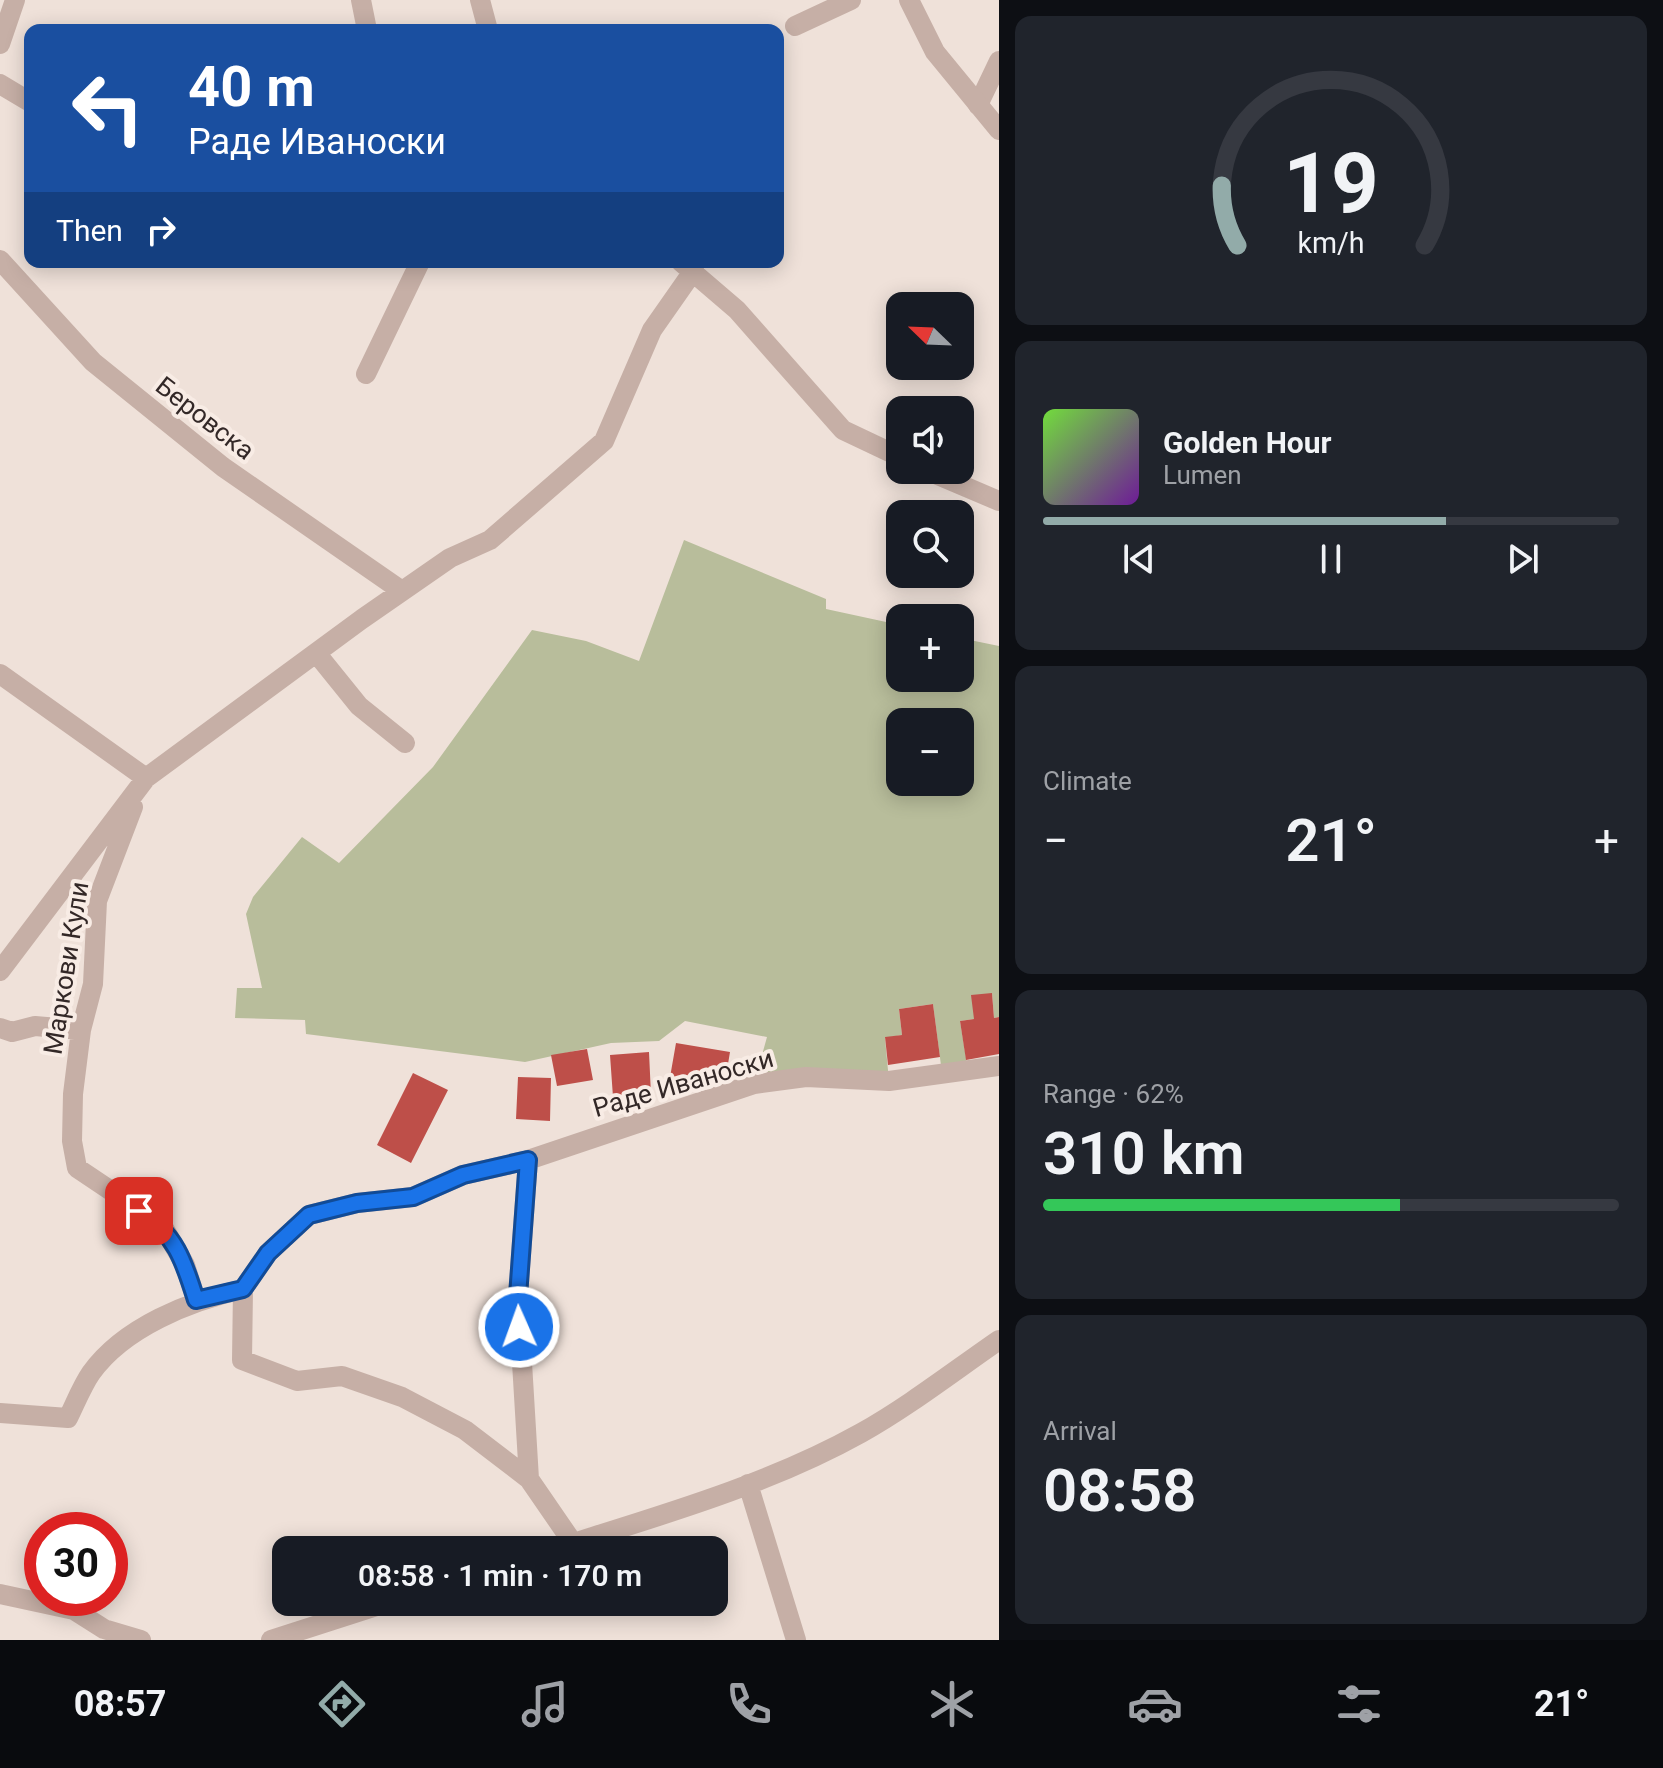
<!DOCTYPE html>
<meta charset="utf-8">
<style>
body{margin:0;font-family:Roboto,sans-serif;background:#20242c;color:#f1f3f6;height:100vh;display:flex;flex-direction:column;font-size:30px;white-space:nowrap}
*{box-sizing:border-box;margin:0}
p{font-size:26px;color:#9ea1a6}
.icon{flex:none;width:44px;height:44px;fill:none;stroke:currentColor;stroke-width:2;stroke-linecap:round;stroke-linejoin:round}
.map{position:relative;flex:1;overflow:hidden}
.drawer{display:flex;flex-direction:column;gap:16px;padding:16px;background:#0d0f14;width:664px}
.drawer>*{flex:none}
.hud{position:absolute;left:24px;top:24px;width:760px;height:244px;border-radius:16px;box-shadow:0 4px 20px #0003;background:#1a4fa0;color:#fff;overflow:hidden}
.needle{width:52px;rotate:293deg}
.fabs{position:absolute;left:886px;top:292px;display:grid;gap:16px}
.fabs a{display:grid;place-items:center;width:88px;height:88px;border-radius:16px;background:#171b24;box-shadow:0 4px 20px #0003;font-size:40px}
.speed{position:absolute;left:24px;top:1512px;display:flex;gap:16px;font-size:40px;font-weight:700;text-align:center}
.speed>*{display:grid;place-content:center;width:104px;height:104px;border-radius:50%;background:#171b24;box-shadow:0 4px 20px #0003;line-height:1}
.speed .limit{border:12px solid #d22;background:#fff;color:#111}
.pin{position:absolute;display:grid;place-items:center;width:68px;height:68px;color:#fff;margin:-34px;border-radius:16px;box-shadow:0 4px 12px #0006}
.me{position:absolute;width:88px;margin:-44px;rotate:358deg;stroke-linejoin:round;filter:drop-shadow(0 0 6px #0008)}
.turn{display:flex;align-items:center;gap:28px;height:168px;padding:0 32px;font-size:36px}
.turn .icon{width:104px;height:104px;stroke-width:2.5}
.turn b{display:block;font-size:56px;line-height:68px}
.then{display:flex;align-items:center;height:76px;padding:0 32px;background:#0003;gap:16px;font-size:30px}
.big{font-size:60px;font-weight:600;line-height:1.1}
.drawer .widget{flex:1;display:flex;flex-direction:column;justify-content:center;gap:12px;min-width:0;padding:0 28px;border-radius:16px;background:#20242c}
.drawer .dial{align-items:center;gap:0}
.dial svg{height:208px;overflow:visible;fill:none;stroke:#363941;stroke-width:7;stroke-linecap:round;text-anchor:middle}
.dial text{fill:#f1f3f6;stroke:none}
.song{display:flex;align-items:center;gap:24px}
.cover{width:96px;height:96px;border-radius:12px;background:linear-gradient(135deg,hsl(100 70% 55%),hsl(280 70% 35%))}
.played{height:8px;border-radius:4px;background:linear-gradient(90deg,#92aba9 70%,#363941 70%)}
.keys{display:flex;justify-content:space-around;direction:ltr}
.heat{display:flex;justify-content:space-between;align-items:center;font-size:44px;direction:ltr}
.charge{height:12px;border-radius:6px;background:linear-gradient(90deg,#34c759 62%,#363941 0)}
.trip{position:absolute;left:272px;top:1536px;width:456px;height:80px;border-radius:16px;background:#171b24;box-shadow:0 4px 20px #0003;font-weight:600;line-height:80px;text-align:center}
.tabs{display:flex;height:128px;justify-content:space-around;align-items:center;background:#090b0e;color:#9ea1a6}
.tabs .icon{width:56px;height:56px}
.tabs .current{color:#92aba9}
.tabs b{font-size:36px;color:#f1f3f6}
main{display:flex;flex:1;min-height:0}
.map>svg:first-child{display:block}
.green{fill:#b8bd9b;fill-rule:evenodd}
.building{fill:#be4f49}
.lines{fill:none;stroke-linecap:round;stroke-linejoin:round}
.minor{stroke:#c6afa6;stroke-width:20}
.tertiary{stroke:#c6afa6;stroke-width:20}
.route-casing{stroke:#114b97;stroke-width:20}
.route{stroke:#1a73e8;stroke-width:14}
.labels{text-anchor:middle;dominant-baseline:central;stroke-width:8;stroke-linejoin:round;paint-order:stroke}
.street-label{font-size:26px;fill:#332827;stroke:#f8ece5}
</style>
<main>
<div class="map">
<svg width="999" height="1640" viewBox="0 0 999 1640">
<rect width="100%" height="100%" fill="#efe1d9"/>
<path class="green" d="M684,540L826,599V609L900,625V678H960V638L999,646V1017L994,1018L992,993L974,1019L960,1021L968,1070L942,1073L933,1004L899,1009L902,1035L885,1038L889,1081L754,1084L767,1037L685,1021L659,1041L611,1043L525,1062L306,1034L305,1020L235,1018L237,988H262L246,914L253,897L302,837L339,863L433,767L532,630L586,641L639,661ZM900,722H960V782H900Z"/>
<path class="building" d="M992,993L994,1018L999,1017V1054L966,1060L960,1021L974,1019L971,995Z
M933,1004L940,1057L888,1065L885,1037L902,1035L899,1009Z
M676,1043L730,1052L727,1070L711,1068L707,1089L669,1083Z
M587,1049L593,1080L557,1086L551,1055Z
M649,1052L651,1095L613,1097L610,1055Z
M413,1073L448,1090L411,1163L377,1145Z
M518,1077L551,1078L550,1121L516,1119Z"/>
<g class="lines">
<path class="minor" d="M361,0L367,30
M480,0L488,30
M795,26L851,0
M0,44L15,0
M0,84L30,102
M978,105L999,61
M0,260L93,362L223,467L402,591
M681,262L737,310L843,430L900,457
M366,374L420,262
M926,470L999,501
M317,654L359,706L405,743
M0,674L146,778
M133,807L97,901L93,984L81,1030L73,1094L72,1141L77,1168L162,1225L185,1265L196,1300
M0,971L146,778L362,619L450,558L490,540L604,441L652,330L694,270
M0,1028L12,1032L35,1026L81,1030
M528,1160L518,1296L529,1479
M243,1289L242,1360L297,1381L342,1376L402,1397L465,1430L529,1479L573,1543
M0,1413L68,1418C75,1404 82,1386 91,1373C124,1327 190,1301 243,1289L268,1253L309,1215L357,1203L413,1197L463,1175L528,1160L754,1084L806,1077L889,1081L999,1066
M748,1484L796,1640
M551,1550C655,1517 766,1486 861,1433C909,1406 954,1371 999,1340
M0,1594L74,1610L104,1629L141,1640
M271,1640L389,1602"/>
<path class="tertiary" d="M909,0L935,52L999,130"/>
</g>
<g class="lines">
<defs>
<path id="route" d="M139,1211C175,1233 184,1261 196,1300L243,1289L268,1253L309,1215L357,1203L413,1197L463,1175L528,1160L518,1296L519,1327"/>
</defs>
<use href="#route" class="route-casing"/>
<use href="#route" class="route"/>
</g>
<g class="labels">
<g class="street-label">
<text transform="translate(205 418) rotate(38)">Беровска</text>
<text transform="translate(66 968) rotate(-81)">Маркови Кули</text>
<text transform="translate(683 1083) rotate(-16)">Раде Иваноски</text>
</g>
</g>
</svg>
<div class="fabs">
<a><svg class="needle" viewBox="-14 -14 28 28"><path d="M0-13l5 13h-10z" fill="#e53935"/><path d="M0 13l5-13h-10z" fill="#9ea1a6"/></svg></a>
<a><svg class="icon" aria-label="sound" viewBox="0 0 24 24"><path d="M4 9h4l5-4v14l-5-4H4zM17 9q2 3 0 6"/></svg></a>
<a><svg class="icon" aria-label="search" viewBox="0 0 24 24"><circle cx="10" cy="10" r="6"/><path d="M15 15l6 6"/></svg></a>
<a>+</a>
<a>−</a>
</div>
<div class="speed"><div class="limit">30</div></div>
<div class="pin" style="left:139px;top:1211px;background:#d93025"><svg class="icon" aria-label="arrive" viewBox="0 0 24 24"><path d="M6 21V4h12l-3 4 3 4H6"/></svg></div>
<svg class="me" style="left:519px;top:1327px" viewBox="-20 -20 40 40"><circle r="17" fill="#1a73e8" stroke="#fff" stroke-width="3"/><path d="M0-11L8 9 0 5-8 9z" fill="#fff"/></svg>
<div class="trip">08:58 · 1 min · 170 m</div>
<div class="hud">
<div class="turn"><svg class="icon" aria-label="left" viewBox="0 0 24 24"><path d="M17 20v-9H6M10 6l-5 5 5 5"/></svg><div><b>40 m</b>Раде Иваноски</div></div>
<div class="then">Then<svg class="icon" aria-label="right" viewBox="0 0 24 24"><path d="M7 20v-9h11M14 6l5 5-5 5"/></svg></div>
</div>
</div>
<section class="drawer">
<div class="widget dial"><svg viewBox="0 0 100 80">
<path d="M14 69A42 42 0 1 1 86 69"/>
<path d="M14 69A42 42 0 0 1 8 46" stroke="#92aba9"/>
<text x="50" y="56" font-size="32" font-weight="700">19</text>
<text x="50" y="72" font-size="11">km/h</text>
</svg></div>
<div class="widget">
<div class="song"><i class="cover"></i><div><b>Golden Hour</b><p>Lumen</p></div></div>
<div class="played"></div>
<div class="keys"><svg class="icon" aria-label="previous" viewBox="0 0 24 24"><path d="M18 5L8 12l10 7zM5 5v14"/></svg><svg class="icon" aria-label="pause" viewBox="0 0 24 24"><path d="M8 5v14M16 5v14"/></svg><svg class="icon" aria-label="next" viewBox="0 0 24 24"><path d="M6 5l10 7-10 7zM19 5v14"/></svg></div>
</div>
<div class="widget"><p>Climate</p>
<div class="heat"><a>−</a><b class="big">21°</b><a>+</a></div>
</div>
<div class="widget"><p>Range · 62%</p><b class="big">310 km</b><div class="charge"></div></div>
<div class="widget"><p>Arrival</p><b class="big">08:58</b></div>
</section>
</main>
<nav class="tabs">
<b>08:57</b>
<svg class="icon current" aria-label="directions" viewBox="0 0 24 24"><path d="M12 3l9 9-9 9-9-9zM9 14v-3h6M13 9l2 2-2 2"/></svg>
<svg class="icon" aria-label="music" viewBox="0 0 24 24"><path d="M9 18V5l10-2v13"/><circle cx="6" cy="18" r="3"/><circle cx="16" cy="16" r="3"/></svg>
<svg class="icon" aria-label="phone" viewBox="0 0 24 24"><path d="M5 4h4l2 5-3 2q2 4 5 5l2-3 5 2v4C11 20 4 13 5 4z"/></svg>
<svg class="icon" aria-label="climate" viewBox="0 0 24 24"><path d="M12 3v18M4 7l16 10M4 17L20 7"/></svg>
<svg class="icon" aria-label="car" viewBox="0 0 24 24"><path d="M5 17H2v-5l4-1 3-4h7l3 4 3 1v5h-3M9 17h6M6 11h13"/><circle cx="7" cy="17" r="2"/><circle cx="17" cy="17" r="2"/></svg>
<svg class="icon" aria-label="filters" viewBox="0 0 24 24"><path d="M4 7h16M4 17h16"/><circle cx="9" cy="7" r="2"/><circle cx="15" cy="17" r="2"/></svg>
<b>21°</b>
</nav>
